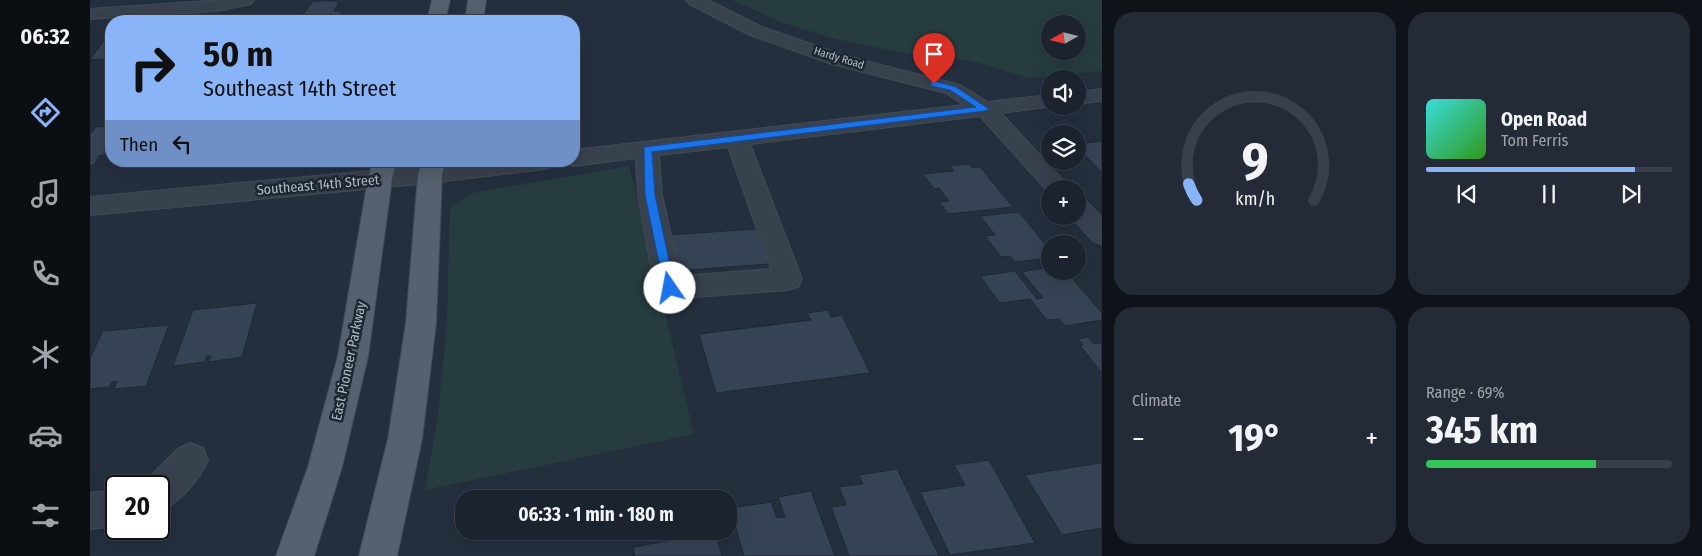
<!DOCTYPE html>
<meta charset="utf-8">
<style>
body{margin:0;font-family:"Fira Sans Condensed",sans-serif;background:#242b36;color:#f1f3f6;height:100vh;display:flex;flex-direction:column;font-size:19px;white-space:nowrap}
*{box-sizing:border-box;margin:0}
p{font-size:16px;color:#a0a4aa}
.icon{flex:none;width:28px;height:28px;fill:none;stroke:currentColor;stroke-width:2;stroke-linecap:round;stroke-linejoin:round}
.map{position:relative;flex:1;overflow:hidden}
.sheet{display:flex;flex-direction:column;gap:12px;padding:12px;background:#0f1319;width:600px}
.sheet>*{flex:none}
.guide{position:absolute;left:15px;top:15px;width:475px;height:152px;border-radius:20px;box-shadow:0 5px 20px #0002,0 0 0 1px #39404a;background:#8ab4f8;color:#111;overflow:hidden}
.needle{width:32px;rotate:262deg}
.controls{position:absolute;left:951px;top:15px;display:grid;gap:10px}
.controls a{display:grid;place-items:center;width:45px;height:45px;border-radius:50%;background:#1b232e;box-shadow:0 5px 20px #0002,0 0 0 1px #39404a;font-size:25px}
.speed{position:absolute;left:15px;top:475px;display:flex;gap:10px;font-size:25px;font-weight:700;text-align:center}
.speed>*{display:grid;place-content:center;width:65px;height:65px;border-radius:50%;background:#1b232e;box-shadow:0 5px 20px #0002,0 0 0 1px #39404a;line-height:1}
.speed .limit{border:2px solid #111;border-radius:8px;background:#fff;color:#111}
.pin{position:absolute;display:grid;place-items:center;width:42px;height:42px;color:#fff;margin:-51px -21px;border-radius:50% 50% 50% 0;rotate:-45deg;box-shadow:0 0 5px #0007}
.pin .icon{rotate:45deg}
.me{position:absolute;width:55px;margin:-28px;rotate:348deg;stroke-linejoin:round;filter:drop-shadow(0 0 4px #0008)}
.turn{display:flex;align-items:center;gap:18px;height:105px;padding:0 15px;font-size:22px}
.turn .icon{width:65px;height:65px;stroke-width:2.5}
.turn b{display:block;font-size:35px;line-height:42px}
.then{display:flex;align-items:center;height:48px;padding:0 15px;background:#0003;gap:10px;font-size:19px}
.big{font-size:38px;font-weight:700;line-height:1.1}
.sheet .widget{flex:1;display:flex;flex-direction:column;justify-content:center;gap:8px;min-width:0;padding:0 18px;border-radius:20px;background:#242b36}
.sheet .dial{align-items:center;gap:0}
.dial svg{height:130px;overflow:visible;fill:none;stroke:#39404a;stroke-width:7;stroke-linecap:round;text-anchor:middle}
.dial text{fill:#f1f3f6;stroke:none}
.song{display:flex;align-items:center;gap:15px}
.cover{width:60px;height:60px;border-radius:8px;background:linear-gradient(135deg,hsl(180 70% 55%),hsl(110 70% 35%))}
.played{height:5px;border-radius:2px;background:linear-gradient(90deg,#8ab4f8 85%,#39404a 85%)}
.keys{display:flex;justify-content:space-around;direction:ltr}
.heat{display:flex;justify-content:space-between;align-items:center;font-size:28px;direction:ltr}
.charge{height:8px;border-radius:4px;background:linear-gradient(90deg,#34c759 69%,#39404a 0)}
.sheet .tiles{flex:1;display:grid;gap:12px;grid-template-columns:repeat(2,1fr)}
.trip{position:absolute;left:365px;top:490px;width:282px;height:50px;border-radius:20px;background:#1b232e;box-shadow:0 5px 20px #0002,0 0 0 1px #39404a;font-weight:700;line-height:50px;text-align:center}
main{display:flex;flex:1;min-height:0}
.dock{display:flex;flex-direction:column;width:90px;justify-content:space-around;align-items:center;background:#0b0e12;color:#a0a4aa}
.dock .icon{width:35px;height:35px}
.dock .active{color:#8ab4f8}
.dock b{font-size:22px;color:#f1f3f6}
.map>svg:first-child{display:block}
.green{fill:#263c3f;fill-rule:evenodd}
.building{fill:#364354;stroke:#1f2835}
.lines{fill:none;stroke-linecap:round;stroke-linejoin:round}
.minor-casing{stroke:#414a57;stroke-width:2}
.major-casing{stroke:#414a57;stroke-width:2}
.minor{fill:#38414e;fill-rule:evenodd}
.major{fill:#56606e;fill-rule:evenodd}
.route{fill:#1a73e8;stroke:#114b97}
.labels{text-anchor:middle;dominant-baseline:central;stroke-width:5;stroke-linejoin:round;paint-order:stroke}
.far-street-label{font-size:11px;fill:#b4bcc9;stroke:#1d2633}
.street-label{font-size:14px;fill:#b4bcc9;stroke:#1d2633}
</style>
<main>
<nav class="dock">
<b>06:32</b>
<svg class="icon active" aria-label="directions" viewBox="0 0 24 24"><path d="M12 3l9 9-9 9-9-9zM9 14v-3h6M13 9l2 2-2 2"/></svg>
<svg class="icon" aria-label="music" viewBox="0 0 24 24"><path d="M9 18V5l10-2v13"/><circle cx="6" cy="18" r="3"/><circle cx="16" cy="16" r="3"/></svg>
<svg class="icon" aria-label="phone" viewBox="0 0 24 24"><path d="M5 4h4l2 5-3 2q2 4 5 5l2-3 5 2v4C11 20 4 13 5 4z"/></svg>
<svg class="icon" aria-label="climate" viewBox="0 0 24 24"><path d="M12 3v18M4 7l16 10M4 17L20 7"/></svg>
<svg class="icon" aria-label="car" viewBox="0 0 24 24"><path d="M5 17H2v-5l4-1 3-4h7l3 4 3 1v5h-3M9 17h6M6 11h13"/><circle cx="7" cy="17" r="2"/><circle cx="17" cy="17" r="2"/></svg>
<svg class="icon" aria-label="filters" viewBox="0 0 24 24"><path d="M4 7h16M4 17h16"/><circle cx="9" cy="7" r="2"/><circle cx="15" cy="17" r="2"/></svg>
</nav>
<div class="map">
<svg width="1012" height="556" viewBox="0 0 1012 556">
<rect width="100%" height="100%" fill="#242f3e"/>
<path class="green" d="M642,0H1012V71L939,78L879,60L819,54L741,38L694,23ZM960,24H988V51H960Z
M539,166L604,434L335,490L348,415L357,320L360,208L382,193Z"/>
<path class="building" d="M223,1H249L244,11H251L247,20L208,21Z
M20,32H21V59L0,60Z
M21,126V154L9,156L4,165H0V134L6,127Z
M1012,141V173L988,148V144Z
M879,164L882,168L890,167L923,207L858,214L849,202L859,201L849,188L844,189L833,174L864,171L860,166Z
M929,212L960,250V258L925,262L920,256L911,257L895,236L905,235L890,216Z
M666,229L679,264L585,271L577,235Z
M960,267V271H976L1012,313V320L975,326L969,319L957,320L940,299L910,303L890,276L925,271L947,299L953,298L932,272Z
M167,303L152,357L119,362L121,356H117L115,362L83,366L103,310Z
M738,310L741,317L752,315L780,373L626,393L609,334L721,320L717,313Z
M79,325L56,386L24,389L27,381L22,382L19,387L0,389V358L13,331Z
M998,337L1004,344L1012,343V374L990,345H993L988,339Z
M899,460L945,543L860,555L830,492L875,485L864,465Z
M1010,463L1012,465V528L972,535L935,475Z
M807,469L849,556H759L741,507L756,505L749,487L773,484L769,475Z
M721,491L745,556H654L640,508L681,502L687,518L695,517L688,497Z
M585,531H625L632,556H545L543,547L587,539Z"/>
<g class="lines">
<defs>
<path id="minor" d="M132,0H164L161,4L128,11L0,19V9Z
M596,0H618L672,27L756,56L870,85L898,102L960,95V106H964L911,113L981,189H960V194L890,116L660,144L712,279L708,287L698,290L579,299L569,296L565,288L548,195L546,158L484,166L476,163L475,161H484V150L874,105L856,93L742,64L660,35L599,4ZM638,147L681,269L590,276L572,195L569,155Z
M1012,89V101L988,104V92Z
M387,161H466L463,166L455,169L340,183L0,215V197Z
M988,199L997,202L1012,218V244L1003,241L981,216H988Z
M101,443L113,448L118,460C110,480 89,503 69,511V486H54L56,480L89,448Z
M26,490V526L0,529V493Z"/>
<path id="major" d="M342,0H360L355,21H337Z
M378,0H396L393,21H375Z
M283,161H306L302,179L278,356L252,467L224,556H186L218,467L248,356L278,179Z
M332,161H355L352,175L346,323L332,439L307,556H269L298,439L316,323L328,175Z"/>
</defs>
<use href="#minor" class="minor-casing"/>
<use href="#major" class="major-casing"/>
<use href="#minor" class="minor"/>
<use href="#major" class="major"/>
</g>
<path class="route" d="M844,81L866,87L899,109L895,111L562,152L565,195L585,288L584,291H575L555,195L554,147L886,107L860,90L841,86V82Z"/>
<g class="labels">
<g class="far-street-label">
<text transform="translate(749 58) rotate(17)">Hardy Road</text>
</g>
<g class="street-label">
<text transform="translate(228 185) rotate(-5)">Southeast 14th Street</text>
<text transform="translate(259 361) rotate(-78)">East Pioneer Parkway</text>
</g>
</g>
</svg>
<div class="controls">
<a><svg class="needle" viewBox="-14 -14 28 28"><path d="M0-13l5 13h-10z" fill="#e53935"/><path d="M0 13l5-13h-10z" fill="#a0a4aa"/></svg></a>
<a><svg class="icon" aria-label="sound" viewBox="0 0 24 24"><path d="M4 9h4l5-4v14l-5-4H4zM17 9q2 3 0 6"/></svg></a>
<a><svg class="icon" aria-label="layers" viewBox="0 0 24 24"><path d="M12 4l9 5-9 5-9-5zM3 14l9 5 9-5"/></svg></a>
<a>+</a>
<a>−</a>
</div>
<div class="speed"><div class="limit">20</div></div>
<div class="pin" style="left:844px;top:84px;background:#d93025"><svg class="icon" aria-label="arrive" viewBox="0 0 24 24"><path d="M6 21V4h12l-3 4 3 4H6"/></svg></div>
<svg class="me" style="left:580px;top:288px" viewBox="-20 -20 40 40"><circle r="19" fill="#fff"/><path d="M0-13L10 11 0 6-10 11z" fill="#1a73e8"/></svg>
<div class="trip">06:33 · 1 min · 180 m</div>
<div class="guide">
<div class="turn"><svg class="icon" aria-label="right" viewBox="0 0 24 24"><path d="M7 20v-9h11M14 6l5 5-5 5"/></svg><div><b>50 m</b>Southeast 14th Street</div></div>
<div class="then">Then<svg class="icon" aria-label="left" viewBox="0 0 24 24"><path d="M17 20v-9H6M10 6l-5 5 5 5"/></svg></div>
</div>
</div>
<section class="sheet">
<div class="tiles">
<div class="widget dial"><svg viewBox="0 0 100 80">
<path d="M14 69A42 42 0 1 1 86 69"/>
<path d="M14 69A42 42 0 0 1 9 59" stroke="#8ab4f8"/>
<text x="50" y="56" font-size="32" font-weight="700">9</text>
<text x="50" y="72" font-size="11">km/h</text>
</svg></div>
<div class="widget">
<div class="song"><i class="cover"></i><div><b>Open Road</b><p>Tom Ferris</p></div></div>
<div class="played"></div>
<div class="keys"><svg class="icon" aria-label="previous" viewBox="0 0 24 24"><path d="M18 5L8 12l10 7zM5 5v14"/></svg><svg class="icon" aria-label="pause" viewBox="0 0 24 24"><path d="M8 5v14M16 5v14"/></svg><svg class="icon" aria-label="next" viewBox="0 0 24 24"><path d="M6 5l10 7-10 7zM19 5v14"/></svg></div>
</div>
<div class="widget"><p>Climate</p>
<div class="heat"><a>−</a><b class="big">19°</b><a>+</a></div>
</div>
<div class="widget"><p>Range · 69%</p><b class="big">345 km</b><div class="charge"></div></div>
</div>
</section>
</main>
